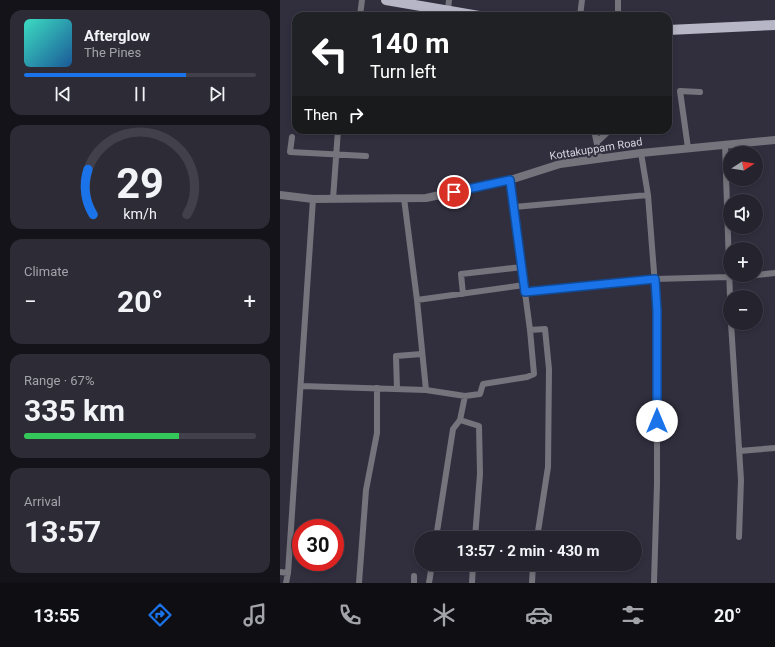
<!DOCTYPE html>
<meta charset="utf-8">
<style>
body{margin:0;font-family:Roboto,sans-serif;background:#2d2b36;color:#f1f3f6;height:100vh;display:flex;flex-direction:column;font-size:15px;white-space:nowrap}
*{box-sizing:border-box;margin:0}
p{font-size:13px;color:#a3a4aa}
.icon{flex:none;width:22px;height:22px;fill:none;stroke:currentColor;stroke-width:2;stroke-linecap:round;stroke-linejoin:round}
.map{position:relative;flex:1;overflow:hidden}
.details{display:flex;flex-direction:column;gap:10px;padding:10px;background:#141319;width:280px}
.details>*{flex:none}
.guide{position:absolute;left:12px;top:12px;width:380px;height:122px;border-radius:12px;box-shadow:0 2px 6px #0003,0 0 0 1px #42404a;background:#202124;color:#fff;overflow:hidden}
.needle{width:26px;rotate:78deg}
.fabs{position:absolute;left:443px;top:146px;display:grid;gap:8px}
.fabs a{display:grid;place-items:center;width:40px;height:40px;border-radius:50%;background:#25232e;box-shadow:0 2px 6px #0003,0 0 0 1px #42404a;font-size:20px}
.speed{position:absolute;left:12px;top:519px;display:flex;gap:8px;font-size:20px;font-weight:700;text-align:center}
.speed>*{display:grid;place-content:center;width:52px;height:52px;border-radius:50%;background:#25232e;box-shadow:0 2px 6px #0003,0 0 0 1px #42404a;line-height:1}
.speed .limit{border:6px solid #d22;background:#fff;color:#111}
.pin{position:absolute;display:grid;place-items:center;width:34px;height:34px;color:#fff;margin:-17px;border:2px solid #fff;border-radius:50%;box-shadow:0 1px 4px #0007}
.me{position:absolute;width:44px;margin:-22px;rotate:0deg;stroke-linejoin:round;filter:drop-shadow(0 0 3px #0008)}
.turn{display:flex;align-items:center;gap:14px;height:84px;padding:0 12px;font-size:18px}
.turn .icon{width:52px;height:52px;stroke-width:2.5}
.turn b{display:block;font-size:28px;line-height:34px}
.then{display:flex;align-items:center;height:38px;padding:0 12px;background:#0003;gap:8px;font-size:15px}
.big{font-size:30px;font-weight:700;line-height:1.1}
.details .widget{flex:1;display:flex;flex-direction:column;justify-content:center;gap:6px;min-width:0;padding:0 14px;border-radius:12px;background:#2d2b36}
.details .dial{align-items:center;gap:0}
.dial svg{height:104px;overflow:visible;fill:none;stroke:#42404a;stroke-width:7;stroke-linecap:round;text-anchor:middle}
.dial text{fill:#f1f3f6;stroke:none}
.song{display:flex;align-items:center;gap:12px}
.cover{width:48px;height:48px;border-radius:6px;background:linear-gradient(135deg,hsl(170 70% 55%),hsl(210 70% 35%))}
.played{height:4px;border-radius:2px;background:linear-gradient(90deg,#1a73e8 70%,#42404a 70%)}
.keys{display:flex;justify-content:space-around;direction:ltr}
.heat{display:flex;justify-content:space-between;align-items:center;font-size:22px;direction:ltr}
.charge{height:6px;border-radius:3px;background:linear-gradient(90deg,#34c759 67%,#42404a 0)}
.trip{position:absolute;left:134px;top:531px;width:228px;height:40px;border-radius:20px;background:#25232e;box-shadow:0 2px 6px #0003,0 0 0 1px #42404a;font-weight:700;line-height:40px;text-align:center}
.tabs{display:flex;height:64px;justify-content:space-around;align-items:center;background:#0f0e12;color:#a3a4aa}
.tabs .icon{width:28px;height:28px}
.tabs .active{color:#1a73e8}
.tabs b{font-size:18px;color:#f1f3f6}
main{display:flex;flex:1;min-height:0}
.map>svg:first-child{display:block}
.lines{fill:none;stroke-linecap:round;stroke-linejoin:round}
.minor{stroke:#75747c;stroke-width:6}
.tertiary{stroke:#75747c;stroke-width:8}
.primary{stroke:#b7b6c6;stroke-width:10}
.route-casing{stroke:#114b97;stroke-width:10}
.route{stroke:#1a73e8;stroke-width:7}
.labels{text-anchor:middle;dominant-baseline:central;stroke-width:4;stroke-linejoin:round;paint-order:stroke}
.street-label{font-size:11px;fill:#d5d4de;stroke:#312f3e}
</style>
<main>
<section class="details">
<div class="widget">
<div class="song"><i class="cover"></i><div><b>Afterglow</b><p>The Pines</p></div></div>
<div class="played"></div>
<div class="keys"><svg class="icon" aria-label="previous" viewBox="0 0 24 24"><path d="M18 5L8 12l10 7zM5 5v14"/></svg><svg class="icon" aria-label="pause" viewBox="0 0 24 24"><path d="M8 5v14M16 5v14"/></svg><svg class="icon" aria-label="next" viewBox="0 0 24 24"><path d="M6 5l10 7-10 7zM19 5v14"/></svg></div>
</div>
<div class="widget dial"><svg viewBox="0 0 100 80">
<path d="M14 69A42 42 0 1 1 86 69"/>
<path d="M14 69A42 42 0 0 1 10 34" stroke="#1a73e8"/>
<text x="50" y="56" font-size="32" font-weight="700">29</text>
<text x="50" y="72" font-size="11">km/h</text>
</svg></div>
<div class="widget"><p>Climate</p>
<div class="heat"><a>−</a><b class="big">20°</b><a>+</a></div>
</div>
<div class="widget"><p>Range · 67%</p><b class="big">335 km</b><div class="charge"></div></div>
<div class="widget"><p>Arrival</p><b class="big">13:57</b></div>
</section>
<div class="map">
<svg width="495" height="583" viewBox="0 0 495 583">
<rect width="100%" height="100%" fill="#312f3e"/>
<g class="lines">
<path class="minor" d="M338,0V16
M168,10L169,0
M80,16L82,0
M300,16L302,0
M314,130L320,158
M12,137L10,152L86,156
M317,142L330,130
M445,144L450,297
M408,148L400,91L420,92
M361,153L368,195
M124,198L137,300L244,285
M53,199L58,130
M234,207L368,195L377,311V484L374,583
M476,275L495,273
M245,292L375,279L449,277L476,275
M183,294L181,274L242,267
M137,300L146,390
M451,323L461,480L459,537
M250,330L265,329L269,369L268,467L257,538
M21,386L146,390L185,396L200,394L203,384L247,377L254,374L250,330L230,180
M117,389L116,356L142,354
M180,420L199,426L200,474L195,538
M459,451L495,448
M156,538L173,429L180,420L185,396
M0,572L8,573L33,199
M6,583L8,573
M79,583L86,490L97,433V388
M134,583V576
M149,583L152,564
M192,583L193,564
M252,583L253,564"/>
<path class="tertiary" d="M0,195L33,199L146,198L230,180L280,164L361,153L495,140"/>
<path class="primary" d="M106,0L199,16
M388,30L495,25"/>
</g>
<g class="lines">
<defs>
<path id="route" d="M174,192L230,180L245,292L375,279L377,311V421"/>
</defs>
<use href="#route" class="route-casing"/>
<use href="#route" class="route"/>
</g>
<g class="labels">
<g class="street-label">
<text transform="translate(316 149) rotate(-9)">Kottakuppam Road</text>
</g>
</g>
</svg>
<div class="fabs">
<a><svg class="needle" viewBox="-14 -14 28 28"><path d="M0-13l5 13h-10z" fill="#e53935"/><path d="M0 13l5-13h-10z" fill="#a3a4aa"/></svg></a>
<a><svg class="icon" aria-label="sound" viewBox="0 0 24 24"><path d="M4 9h4l5-4v14l-5-4H4zM17 9q2 3 0 6"/></svg></a>
<a>+</a>
<a>−</a>
</div>
<div class="speed"><div class="limit">30</div></div>
<div class="pin" style="left:174px;top:192px;background:#d93025"><svg class="icon" aria-label="arrive" viewBox="0 0 24 24"><path d="M6 21V4h12l-3 4 3 4H6"/></svg></div>
<svg class="me" style="left:377px;top:421px" viewBox="-20 -20 40 40"><circle r="19" fill="#fff"/><path d="M0-13L10 11 0 6-10 11z" fill="#1a73e8"/></svg>
<div class="trip">13:57 · 2 min · 430 m</div>
<div class="guide">
<div class="turn"><svg class="icon" aria-label="left" viewBox="0 0 24 24"><path d="M17 20v-9H6M10 6l-5 5 5 5"/></svg><div><b>140 m</b>Turn left</div></div>
<div class="then">Then<svg class="icon" aria-label="right" viewBox="0 0 24 24"><path d="M7 20v-9h11M14 6l5 5-5 5"/></svg></div>
</div>
</div>
</main>
<nav class="tabs">
<b>13:55</b>
<svg class="icon active" aria-label="directions" viewBox="0 0 24 24"><path d="M12 3l9 9-9 9-9-9zM9 14v-3h6M13 9l2 2-2 2"/></svg>
<svg class="icon" aria-label="music" viewBox="0 0 24 24"><path d="M9 18V5l10-2v13"/><circle cx="6" cy="18" r="3"/><circle cx="16" cy="16" r="3"/></svg>
<svg class="icon" aria-label="phone" viewBox="0 0 24 24"><path d="M5 4h4l2 5-3 2q2 4 5 5l2-3 5 2v4C11 20 4 13 5 4z"/></svg>
<svg class="icon" aria-label="climate" viewBox="0 0 24 24"><path d="M12 3v18M4 7l16 10M4 17L20 7"/></svg>
<svg class="icon" aria-label="car" viewBox="0 0 24 24"><path d="M5 17H2v-5l4-1 3-4h7l3 4 3 1v5h-3M9 17h6M6 11h13"/><circle cx="7" cy="17" r="2"/><circle cx="17" cy="17" r="2"/></svg>
<svg class="icon" aria-label="filters" viewBox="0 0 24 24"><path d="M4 7h16M4 17h16"/><circle cx="9" cy="7" r="2"/><circle cx="15" cy="17" r="2"/></svg>
<b>20°</b>
</nav>
